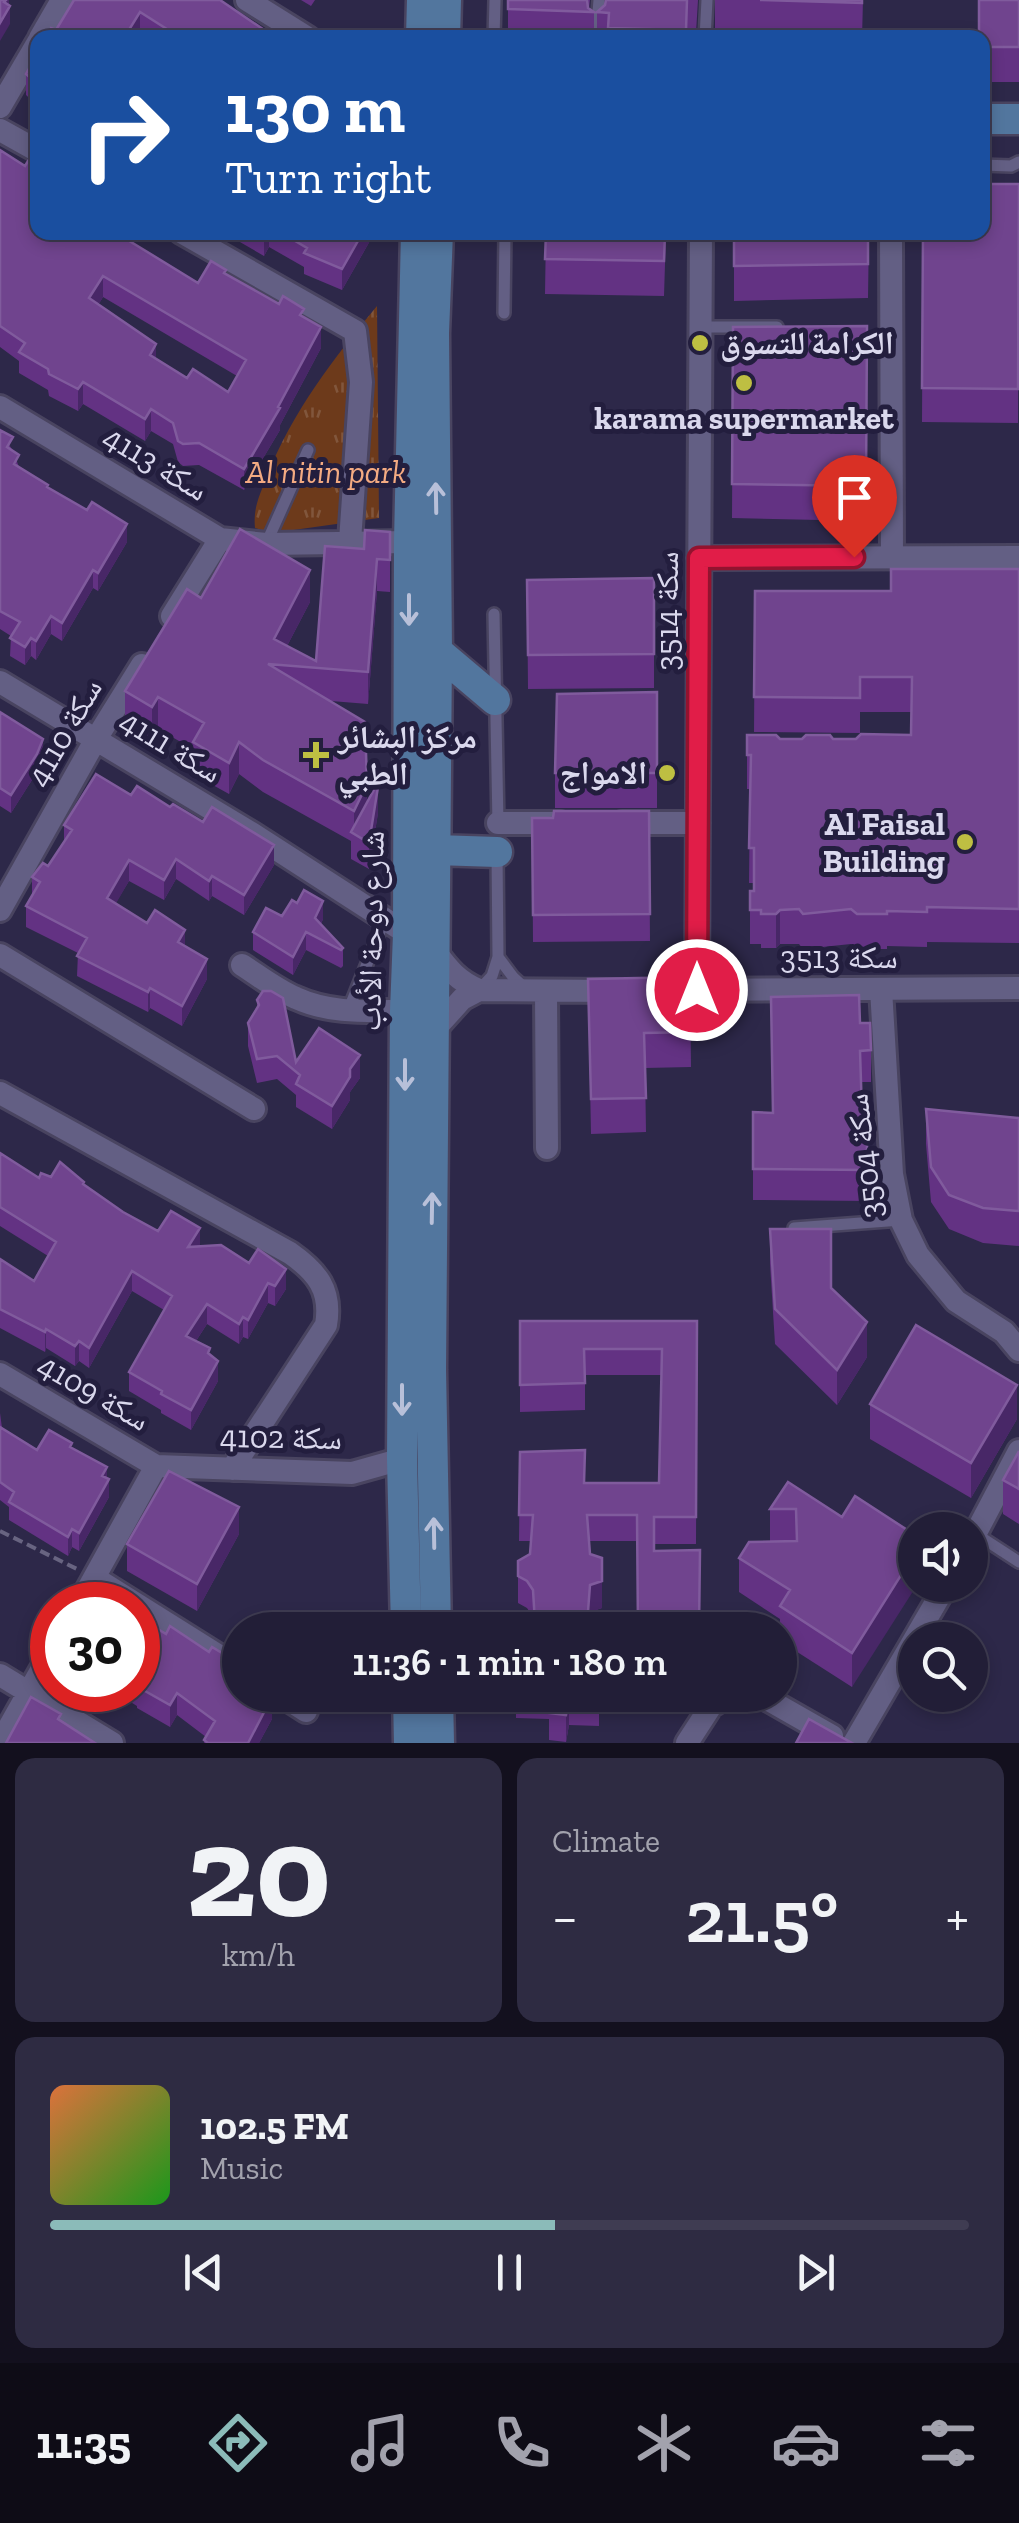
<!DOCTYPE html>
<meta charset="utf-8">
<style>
body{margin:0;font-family:"Zilla Slab","Noto Naskh Arabic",serif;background:#2e2b42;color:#f1f3f6;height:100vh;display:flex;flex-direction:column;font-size:38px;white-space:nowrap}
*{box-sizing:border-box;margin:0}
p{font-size:32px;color:#a2a2ad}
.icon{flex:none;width:55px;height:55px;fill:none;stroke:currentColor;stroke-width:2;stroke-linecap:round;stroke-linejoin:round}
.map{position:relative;height:1743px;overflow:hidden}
.sheet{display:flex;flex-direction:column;gap:15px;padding:15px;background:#13101e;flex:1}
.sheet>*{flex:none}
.top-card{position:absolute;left:30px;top:30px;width:960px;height:210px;border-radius:20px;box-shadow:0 5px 15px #0003,0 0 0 2px #3f3c52;background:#1a4fa0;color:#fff;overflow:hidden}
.tools{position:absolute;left:898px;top:1512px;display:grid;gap:20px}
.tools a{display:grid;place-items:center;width:90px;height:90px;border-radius:50%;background:#221e37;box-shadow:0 5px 15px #0003,0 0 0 2px #3f3c52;font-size:50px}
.speed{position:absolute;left:30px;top:1582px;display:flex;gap:20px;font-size:50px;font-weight:700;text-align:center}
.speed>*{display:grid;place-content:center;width:130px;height:130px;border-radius:50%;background:#221e37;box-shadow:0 5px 15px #0003,0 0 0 2px #3f3c52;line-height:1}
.speed .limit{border:15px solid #d22;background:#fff;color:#111}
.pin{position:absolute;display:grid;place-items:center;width:85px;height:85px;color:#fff;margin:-102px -42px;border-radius:50% 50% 50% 0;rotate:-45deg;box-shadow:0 0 10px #0007}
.pin .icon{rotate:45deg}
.me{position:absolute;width:110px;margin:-55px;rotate:0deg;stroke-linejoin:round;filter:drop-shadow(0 0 8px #0008)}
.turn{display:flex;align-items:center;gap:35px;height:210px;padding:0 30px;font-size:45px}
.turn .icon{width:130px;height:130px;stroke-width:2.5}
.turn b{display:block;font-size:70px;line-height:85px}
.big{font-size:75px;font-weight:600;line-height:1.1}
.sheet .card{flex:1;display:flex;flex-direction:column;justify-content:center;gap:15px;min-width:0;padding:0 35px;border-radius:20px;background:#2e2b42}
.sheet .dial{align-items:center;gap:0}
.dial b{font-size:130px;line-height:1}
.song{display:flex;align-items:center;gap:30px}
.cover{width:120px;height:120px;border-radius:15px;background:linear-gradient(135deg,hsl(20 70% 55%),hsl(120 70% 35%))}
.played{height:10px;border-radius:5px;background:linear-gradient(90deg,#8bbbb9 55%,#3f3c52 55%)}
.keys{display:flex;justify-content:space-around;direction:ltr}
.heat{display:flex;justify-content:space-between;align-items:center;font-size:55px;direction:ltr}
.sheet .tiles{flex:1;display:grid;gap:15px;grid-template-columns:1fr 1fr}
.card:last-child{grid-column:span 2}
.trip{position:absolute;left:222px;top:1612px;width:575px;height:100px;border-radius:50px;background:#221e37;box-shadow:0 5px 15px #0003,0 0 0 2px #3f3c52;font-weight:600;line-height:100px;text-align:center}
.tab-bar{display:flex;height:160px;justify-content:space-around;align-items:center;background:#0e0c16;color:#a2a2ad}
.tab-bar .icon{width:70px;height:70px}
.tab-bar .selected{color:#8bbbb9}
.tab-bar b{font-size:45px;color:#f1f3f6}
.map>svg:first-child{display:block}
.park{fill:url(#park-tufts)}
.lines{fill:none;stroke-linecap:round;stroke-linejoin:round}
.lane-casing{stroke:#494460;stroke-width:16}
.street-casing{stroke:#494460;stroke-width:28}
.secondary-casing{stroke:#494460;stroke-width:35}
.path{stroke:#686481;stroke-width:4;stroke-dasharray:10 5;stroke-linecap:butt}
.lane{stroke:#635f84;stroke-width:11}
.street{stroke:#635f84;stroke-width:22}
.secondary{stroke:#52769e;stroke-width:30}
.wall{fill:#633283;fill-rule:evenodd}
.shaded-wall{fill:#482767}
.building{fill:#70448e;stroke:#805b9d;stroke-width:2.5;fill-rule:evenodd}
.oneway{stroke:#b8c0d9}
.route-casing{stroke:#92132f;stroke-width:25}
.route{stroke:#e11d48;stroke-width:18}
.poi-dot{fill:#bebf42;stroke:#231e3e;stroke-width:4}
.labels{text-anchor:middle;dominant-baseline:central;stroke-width:10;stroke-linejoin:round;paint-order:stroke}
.poi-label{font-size:32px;font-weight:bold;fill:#dad8ed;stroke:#231e3e;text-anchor:start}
.street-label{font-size:32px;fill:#dad8ed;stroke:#231e3e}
.park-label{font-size:32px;font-style:italic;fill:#f4ab82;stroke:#231e3e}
</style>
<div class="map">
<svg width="1019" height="1743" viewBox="0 0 1019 1743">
<defs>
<pattern id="park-tufts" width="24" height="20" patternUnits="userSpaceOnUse" patternTransform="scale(2.5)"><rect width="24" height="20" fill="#6d3a1b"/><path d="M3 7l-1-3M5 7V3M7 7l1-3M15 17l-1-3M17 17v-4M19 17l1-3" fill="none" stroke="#81563c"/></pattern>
</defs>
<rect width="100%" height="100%" fill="#2d2849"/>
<path class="park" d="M377,306L379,518L272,533L255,528C253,507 260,495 267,476C292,412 334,358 377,306Z"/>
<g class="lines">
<defs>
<path id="lane" d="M494,38L495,0
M596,38L599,0
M705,38L707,0
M982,165L1011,166L1019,162
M504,313L505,232
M701,327H777
M266,544L308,450
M494,614L498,824
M498,957L513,977L526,989
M480,989L492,976L498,957L497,853
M348,1011L385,919
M794,1228L901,1220
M976,1534L1019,1562"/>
<path id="street" d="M247,0L308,38
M40,38L62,0
M0,107L38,42
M0,130L38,151
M181,232L355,331L361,382L350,541
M891,232L892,557
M0,407L220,539L266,544L409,542
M699,558L1019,557
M172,616L220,539
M0,682L253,834L408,934
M498,823H560
M622,823H698
M0,910L96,739L142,665
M435,951C448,969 458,981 479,990L616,991
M0,955L254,1109
M242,965C259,976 277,990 296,998C331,1014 368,1011 405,1011
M881,989L892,1174L901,1220L918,1255L956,1301L1004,1332L1019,1350
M683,990L1019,988
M697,990L701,232
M546,992L547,1148
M434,1030L462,999L479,990
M0,1093L290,1253C317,1272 332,1290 326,1325L232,1469
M0,1374L156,1466L352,1473L402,1459
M970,1544L1019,1451
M95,1578L240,1669
M79,1605L156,1466
M0,1675L112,1743
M281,1695L306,1711
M760,1695L832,1736
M0,1743L52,1651
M687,1743L711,1706L728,1695
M854,1743L946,1585"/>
<path id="secondary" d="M421,38L422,0
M445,38L446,0
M982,119H1019
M437,651L495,700
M436,850L497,852
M406,1630L402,1459L405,1011L408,934L409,541L416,232
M436,1630L431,1370L437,651L434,333L438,232
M408,1695L409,1743
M438,1695L439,1743"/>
</defs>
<use href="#lane" class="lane-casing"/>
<use href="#street" class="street-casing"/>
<use href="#secondary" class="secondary-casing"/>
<path class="path" d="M0,1531L77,1569"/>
<use href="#lane" class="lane"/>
<use href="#street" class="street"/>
<use href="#secondary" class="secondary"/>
</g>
<path class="wall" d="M74,0L276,38H148L140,33L137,38H46L56,30Z
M301,0H315L311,6Z
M508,0H590L589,9L594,12V38H508Z
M606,0H698L696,33L687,32V38H597V12L605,5Z
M715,0H863L862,38L715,33Z
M1019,0V82H982V38Z
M38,53V106L26,95V74Z
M0,150L121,232V236L198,283L226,274L304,317L321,348L280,425V430L244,490L199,465L183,466L178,462L173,444L151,431L145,441L83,404L78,411L49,396L48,390L19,373V361L0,347ZM103,297L237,376L228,392L187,378L156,359L98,305Z
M1019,184L1018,423L922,422L923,232Z
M233,232H375L342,290L304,274V267L269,247L264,256L233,238Z
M546,232H666L664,296L545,294Z
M734,232H869L868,298L734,301Z
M867,326L866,521L732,518L733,327Z
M0,430L13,451L19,467L127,542L98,591L93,588L62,641L51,634L36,660L31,656L25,665L10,656L11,636L0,629Z
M390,532V592L377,591L368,704L331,701L367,803L378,813L369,869L351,859V841L263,792L239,774L229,794L193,774V749L158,729L152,739L125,723V691L201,598L310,602L287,646L316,661L364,549Z
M1019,569V943L927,942V947L887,946V949H857L851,944L803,949L799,944H780L776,948H761V944H750V891H754V883H749L750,789H747V735L780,739H833L911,735V712H860V733L754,732L755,591H891Z
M654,578V688L528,689L527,580Z
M657,692V808H555V773Z
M0,712L43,758L37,772L11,813L0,806Z
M131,795L170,807L274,865L244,915L212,896L209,901L176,879L164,900L129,881L115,904L185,946L207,979L182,1026L150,1008L148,1012L77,976L78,953L26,927V906L32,896V877L48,866L64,843V825Z
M649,811L650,941L533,942L532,818Z
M282,916L323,919L321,924L343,948V966L341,968L306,950L293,975L253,950V932Z
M690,977L691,1067L645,1068L646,1132L591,1134L588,979Z
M257,1000L296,1062L360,1078L350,1092V1100L332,1129L296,1107V1095L277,1079L257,1083L248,1046V1023L257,1008Z
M860,1023L871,1050V1082H861L862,1113H867V1201L753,1200V1112L773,1113Z
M926,1109L1019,1118V1246L983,1243L949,1229L931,1202L926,1144Z
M0,1153L39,1178L51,1177L84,1185L123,1212L158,1231L200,1246L286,1289L275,1306L268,1303L248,1339L243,1337L239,1344L207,1324L196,1341L210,1355L218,1381L191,1430L161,1413V1410L129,1391V1372L164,1310L132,1291L89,1368L79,1361L75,1366L46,1348L45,1352L0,1328V1259L34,1281L48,1256L0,1226Z
M770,1229L831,1288L867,1357L837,1405L775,1344L770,1264Z
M520,1321H697L696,1544H654V1551L700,1630L637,1541H589L590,1554L602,1608L590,1612L533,1623V1617L527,1608L518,1603V1561L530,1554L531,1541H519L520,1452L585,1483H659L661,1375H585V1410L520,1412Z
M870,1404L1017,1419L971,1498L870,1439Z
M0,1413L2,1428L37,1450L72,1449L107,1478L109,1497L79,1551L72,1547L68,1556L9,1520V1507L0,1500Z
M1019,1451V1524L1003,1514V1480Z
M788,1482L842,1517L915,1535L852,1687L780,1641V1619L739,1592V1558L770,1541V1509Z
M239,1534L197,1611L127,1571V1544Z
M138,1617L272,1719L259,1743H204L206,1737L177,1715L170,1727L137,1708V1706L111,1690H138Z
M516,1695H599V1726L569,1725L566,1742L549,1740V1719L516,1718Z"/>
<path class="shaded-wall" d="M6,0H9V8L10,6V24L0,41V23L4,2Z
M140,12V33L137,38H124Z
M266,232H269V247L264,256V235Z
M363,232H375L342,290V269Z
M103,276V297L89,320V298Z
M321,327V348L280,425V430L244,490V469Z
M156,344V365L150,355Z
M83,382V404L78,411V389Z
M151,409V431L145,441V419Z
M127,524V542L98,591V573Z
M377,559V591L368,704V672Z
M93,570V588L62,641V623Z
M310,570V602L277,665L274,639Z
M51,616V634L36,660V641Z
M31,638V656L25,665V647Z
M158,697V729L152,739V707Z
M43,739V758L37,772L11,813V795Z
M239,742V774L229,794V763Z
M367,784V816L354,834V811Z
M378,787V813L369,869V843Z
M274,845V865L244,915V895Z
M176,859V879L164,900V880Z
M129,860V881L107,919V898Z
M212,876V896L209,901V881Z
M323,901V919L315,936V918Z
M780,910V944L776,948V914Z
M185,930V950L178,942Z
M306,932V950L293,975V957Z
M207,959V979L182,1026V1006Z
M150,988V1008L148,1012V992Z
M360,1055V1078L350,1092V1100L332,1129V1106L350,1069Z
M200,1228V1248L188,1247Z
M286,1269V1289L275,1306V1286Z
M132,1271V1291L89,1368V1348Z
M268,1283V1303L248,1339V1320Z
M207,1304V1324L186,1356V1336Z
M243,1317V1337L239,1344V1324Z
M867,1322V1357L837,1405V1370Z
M46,1329V1348L45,1352V1332Z
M79,1341V1361L75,1366V1346Z
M218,1361V1381L191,1430V1410Z
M1017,1385V1419L971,1498V1463Z
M107,1467V1483L109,1479V1497L79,1551V1533Z
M239,1507V1534L197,1611V1584Z
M72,1529V1547L68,1556V1537Z
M915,1553V1585H917L852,1687V1653Z
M602,1581V1608L590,1612L589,1630H587L590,1585Z
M177,1693V1715L170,1727V1705Z
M272,1697V1719L259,1743H248Z
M569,1698V1725L566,1742V1715Z"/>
<path class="building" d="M0,0H6L4,2L10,6L0,23Z
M74,0H220L276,38H181L140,12L124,38H46L51,28L56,30Z
M508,0H587L588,8L594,12L508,9Z
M606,0H687L686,30L608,28L609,13L597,12L605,5Z
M760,0H862V3Z
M979,0H1019V47H982V38H979Z
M38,53V85L26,74Z
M0,150L25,166L28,161L38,168V232H119L118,234L198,283L211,261L226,270L224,273L279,304L283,296L304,309L300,315L321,327L278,407L280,408L244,469L199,443L183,444L178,441L173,423L151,409L145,419L83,382L78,389L49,374L48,369L19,352L25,343L0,326ZM103,276L246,360L228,392L193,369L187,378L150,355L156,344L89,298Z
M982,184H1019L1018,389L922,388L923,232H982Z
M280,232H363L342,269L304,253L307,248Z
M546,232H665L664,261L545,259Z
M734,232H868V264L734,266Z
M867,326L866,486L732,484L733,327Z
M0,430L13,437L7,447L19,455L14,464L48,485L47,487L87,510L92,502L127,524L98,573L93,570L62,623L51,616L36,641L31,638L25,647L10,638L20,622L0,611Z
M240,529L310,570L274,639L316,661L325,546L364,549L365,530L390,532V560L377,559L368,672L268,664L365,722L367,784L354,811L263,760L239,742L229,763L193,742L204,723L158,697L152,707L125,691L187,589L201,598Z
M891,569H1019V909L927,907V912L887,911V914H857L851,909L803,914L799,909L780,910L776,914H761V910H750V891H754V848H749L751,755H747V735H776L780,739H802L806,735H830L833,739H856L861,734L911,735L912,677H860V698L754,697L755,591H891Z
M654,578V654L528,655L527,580Z
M657,692V773H555L557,694Z
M0,712L43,739L37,754L11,795L0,788Z
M96,774L131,795L137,786L170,807L173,804L203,822L212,807L274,845L244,895L212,876L209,881L176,859L164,880L129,860L107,898L147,923L155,910L185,930L178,942L207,959L182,1006L150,988L148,992L77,956L87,938L26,906L40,882L32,877L43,863L48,866L72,830L64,825Z
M376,786L378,787L369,843L351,832Z
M554,811H649L650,914L533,915L532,818H553Z
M304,890L323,901L315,918L343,948L341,950L306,932L293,957L253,932L266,908L282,916L292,900L297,903Z
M690,977L691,1032L644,1033L646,1098L591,1099L588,979Z
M263,991H271L283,998L296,1062L319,1028L360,1055L350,1069V1077L332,1106L296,1084L300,1075L277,1056L257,1059L248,1023L259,1005L257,1000Z
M859,995L860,1023H870L871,1050L860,1051L862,1113H867V1170L753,1169V1112L773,1113L771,997Z
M926,1109L1019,1118V1211L983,1208L949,1195L931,1167Z
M0,1153L39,1178L41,1173L51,1177L60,1162L84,1182L83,1184L123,1212L158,1231L171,1211L200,1228L188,1247L221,1245L249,1263L258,1249L286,1269L275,1286L268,1283L248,1320L243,1317L239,1324L207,1304L186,1336L210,1348L208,1353L218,1361L191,1410L161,1394L162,1391L129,1372L172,1296L132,1271L89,1348L79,1341L75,1346L46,1329L45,1332L0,1309V1259L34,1281L56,1242L0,1207Z
M770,1229H831V1288L867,1322L837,1370L775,1309Z
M520,1321H697L696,1517H654V1551L700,1550L699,1630H638L637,1515H587L590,1554L602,1558V1581L590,1585L587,1625L600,1630H520V1622L535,1623L533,1590L527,1581L518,1576V1561L530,1554L533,1515H519L520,1452L585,1450L584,1483H659L662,1349H584L585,1383L520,1385Z
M916,1325L1017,1385L971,1463L870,1404Z
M0,1427L37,1450L49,1430L72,1443L70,1447L107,1467L102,1476L109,1479L79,1533L72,1529L68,1537L9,1502L14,1492L0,1482Z
M1019,1451V1489L1003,1480Z
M169,1471L239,1507L197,1584L127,1544Z
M788,1482L842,1517L855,1496L915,1535V1553L852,1653L780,1606L790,1590L739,1558L749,1542L797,1541L796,1509H770Z
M96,1598L106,1605H92Z
M138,1617L166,1634L170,1626L209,1652L212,1647L232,1659L240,1661V1668L236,1675L240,1677V1695H269L272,1697L248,1743H208L204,1740L215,1721L177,1693L170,1705L138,1687Z
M550,1695H599V1699L569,1698L566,1715L549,1713Z
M31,1697L61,1714L58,1719L95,1743H6Z
M809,1719L852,1743H796Z"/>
<defs><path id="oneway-shaft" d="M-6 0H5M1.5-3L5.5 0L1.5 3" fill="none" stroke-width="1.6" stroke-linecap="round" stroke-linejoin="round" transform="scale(2.5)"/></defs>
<g class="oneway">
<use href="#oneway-shaft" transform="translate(436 498) rotate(-91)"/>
<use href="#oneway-shaft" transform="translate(409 610) rotate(90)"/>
<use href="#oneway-shaft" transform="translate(405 1075) rotate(90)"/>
<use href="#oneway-shaft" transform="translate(432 1208) rotate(-89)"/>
<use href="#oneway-shaft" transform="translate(402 1400) rotate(90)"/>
<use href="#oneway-shaft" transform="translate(434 1533) rotate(-91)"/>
</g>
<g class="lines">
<defs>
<path id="route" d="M697,990L699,558L854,557"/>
</defs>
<use href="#route" class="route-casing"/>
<use href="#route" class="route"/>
</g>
<g class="poi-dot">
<circle cx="700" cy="343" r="10"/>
<circle cx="744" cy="383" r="10"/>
<path d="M311 740h10v10h10v10h-10v10h-10v-10h-10v-10h10z"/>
<circle cx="667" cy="773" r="10"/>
<circle cx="965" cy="842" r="10"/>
</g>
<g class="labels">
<g class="poi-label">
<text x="720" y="343">الكرامة للتسوق</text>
<text x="744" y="418" text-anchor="middle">karama supermarket</text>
<text x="338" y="737">مركز البشائر<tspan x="338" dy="37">الطبي</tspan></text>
<text x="647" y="773" text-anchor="end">الامواج</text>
<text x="945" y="824" text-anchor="end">Al Faisal<tspan x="945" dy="37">Building</tspan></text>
</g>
<g class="street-label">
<text transform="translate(156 463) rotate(31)">سكة 4113</text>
<text transform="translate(667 611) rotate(-90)">سكة 3514</text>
<text transform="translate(64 732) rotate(-60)">سكة 4110</text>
<text transform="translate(171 746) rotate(31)">سكة 4111</text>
<text transform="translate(371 931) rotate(-89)">شارع دوحة الأدب</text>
<text x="839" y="957">سكة 3513</text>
<text transform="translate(864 1156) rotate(-97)">سكة 3504</text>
<text transform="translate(94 1392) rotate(30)">سكة 4109</text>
<text transform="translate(281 1437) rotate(1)">سكة 4102</text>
</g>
<g class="park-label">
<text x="326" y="472">Al nitin park</text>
</g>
</g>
</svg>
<div class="tools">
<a><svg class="icon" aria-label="sound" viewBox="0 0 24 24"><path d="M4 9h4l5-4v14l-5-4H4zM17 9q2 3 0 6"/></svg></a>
<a><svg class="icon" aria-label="search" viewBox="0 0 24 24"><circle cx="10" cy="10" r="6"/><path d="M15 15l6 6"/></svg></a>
</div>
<div class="speed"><div class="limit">30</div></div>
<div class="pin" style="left:854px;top:557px;background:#d93025"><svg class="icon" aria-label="arrive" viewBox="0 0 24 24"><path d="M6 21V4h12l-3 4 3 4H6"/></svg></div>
<svg class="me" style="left:697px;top:990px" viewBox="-20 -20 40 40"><circle r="17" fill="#e11d48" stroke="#fff" stroke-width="3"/><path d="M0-11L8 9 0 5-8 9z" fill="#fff"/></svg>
<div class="trip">11:36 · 1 min · 180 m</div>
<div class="top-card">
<div class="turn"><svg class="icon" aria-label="right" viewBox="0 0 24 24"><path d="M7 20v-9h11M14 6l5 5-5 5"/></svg><div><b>130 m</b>Turn right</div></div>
</div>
</div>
<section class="sheet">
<div class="tiles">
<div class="card dial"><b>20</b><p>km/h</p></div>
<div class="card"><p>Climate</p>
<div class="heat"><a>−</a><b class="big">21.5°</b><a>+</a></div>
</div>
<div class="card">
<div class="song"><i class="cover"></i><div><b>102.5 FM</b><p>Music</p></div></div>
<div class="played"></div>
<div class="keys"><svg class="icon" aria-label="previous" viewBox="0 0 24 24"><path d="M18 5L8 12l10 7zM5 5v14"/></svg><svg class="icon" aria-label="pause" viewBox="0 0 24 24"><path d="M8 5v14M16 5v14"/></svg><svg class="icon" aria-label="next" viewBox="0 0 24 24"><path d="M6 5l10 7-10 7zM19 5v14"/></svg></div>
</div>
</div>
</section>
<nav class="tab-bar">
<b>11:35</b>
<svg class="icon selected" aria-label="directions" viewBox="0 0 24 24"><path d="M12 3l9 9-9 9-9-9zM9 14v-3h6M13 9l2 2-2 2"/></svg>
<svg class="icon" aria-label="music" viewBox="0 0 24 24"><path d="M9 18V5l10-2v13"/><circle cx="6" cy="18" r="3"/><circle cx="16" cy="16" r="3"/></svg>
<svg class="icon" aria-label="phone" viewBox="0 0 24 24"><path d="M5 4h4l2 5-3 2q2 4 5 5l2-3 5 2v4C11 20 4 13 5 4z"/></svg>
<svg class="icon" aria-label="climate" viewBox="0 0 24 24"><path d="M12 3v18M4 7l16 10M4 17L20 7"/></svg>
<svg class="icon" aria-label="car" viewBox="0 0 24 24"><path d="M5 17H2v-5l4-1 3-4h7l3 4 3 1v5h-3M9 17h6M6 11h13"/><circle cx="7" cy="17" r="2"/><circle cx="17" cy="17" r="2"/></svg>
<svg class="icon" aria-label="filters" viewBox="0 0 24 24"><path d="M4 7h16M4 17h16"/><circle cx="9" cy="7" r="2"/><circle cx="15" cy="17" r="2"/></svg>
</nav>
